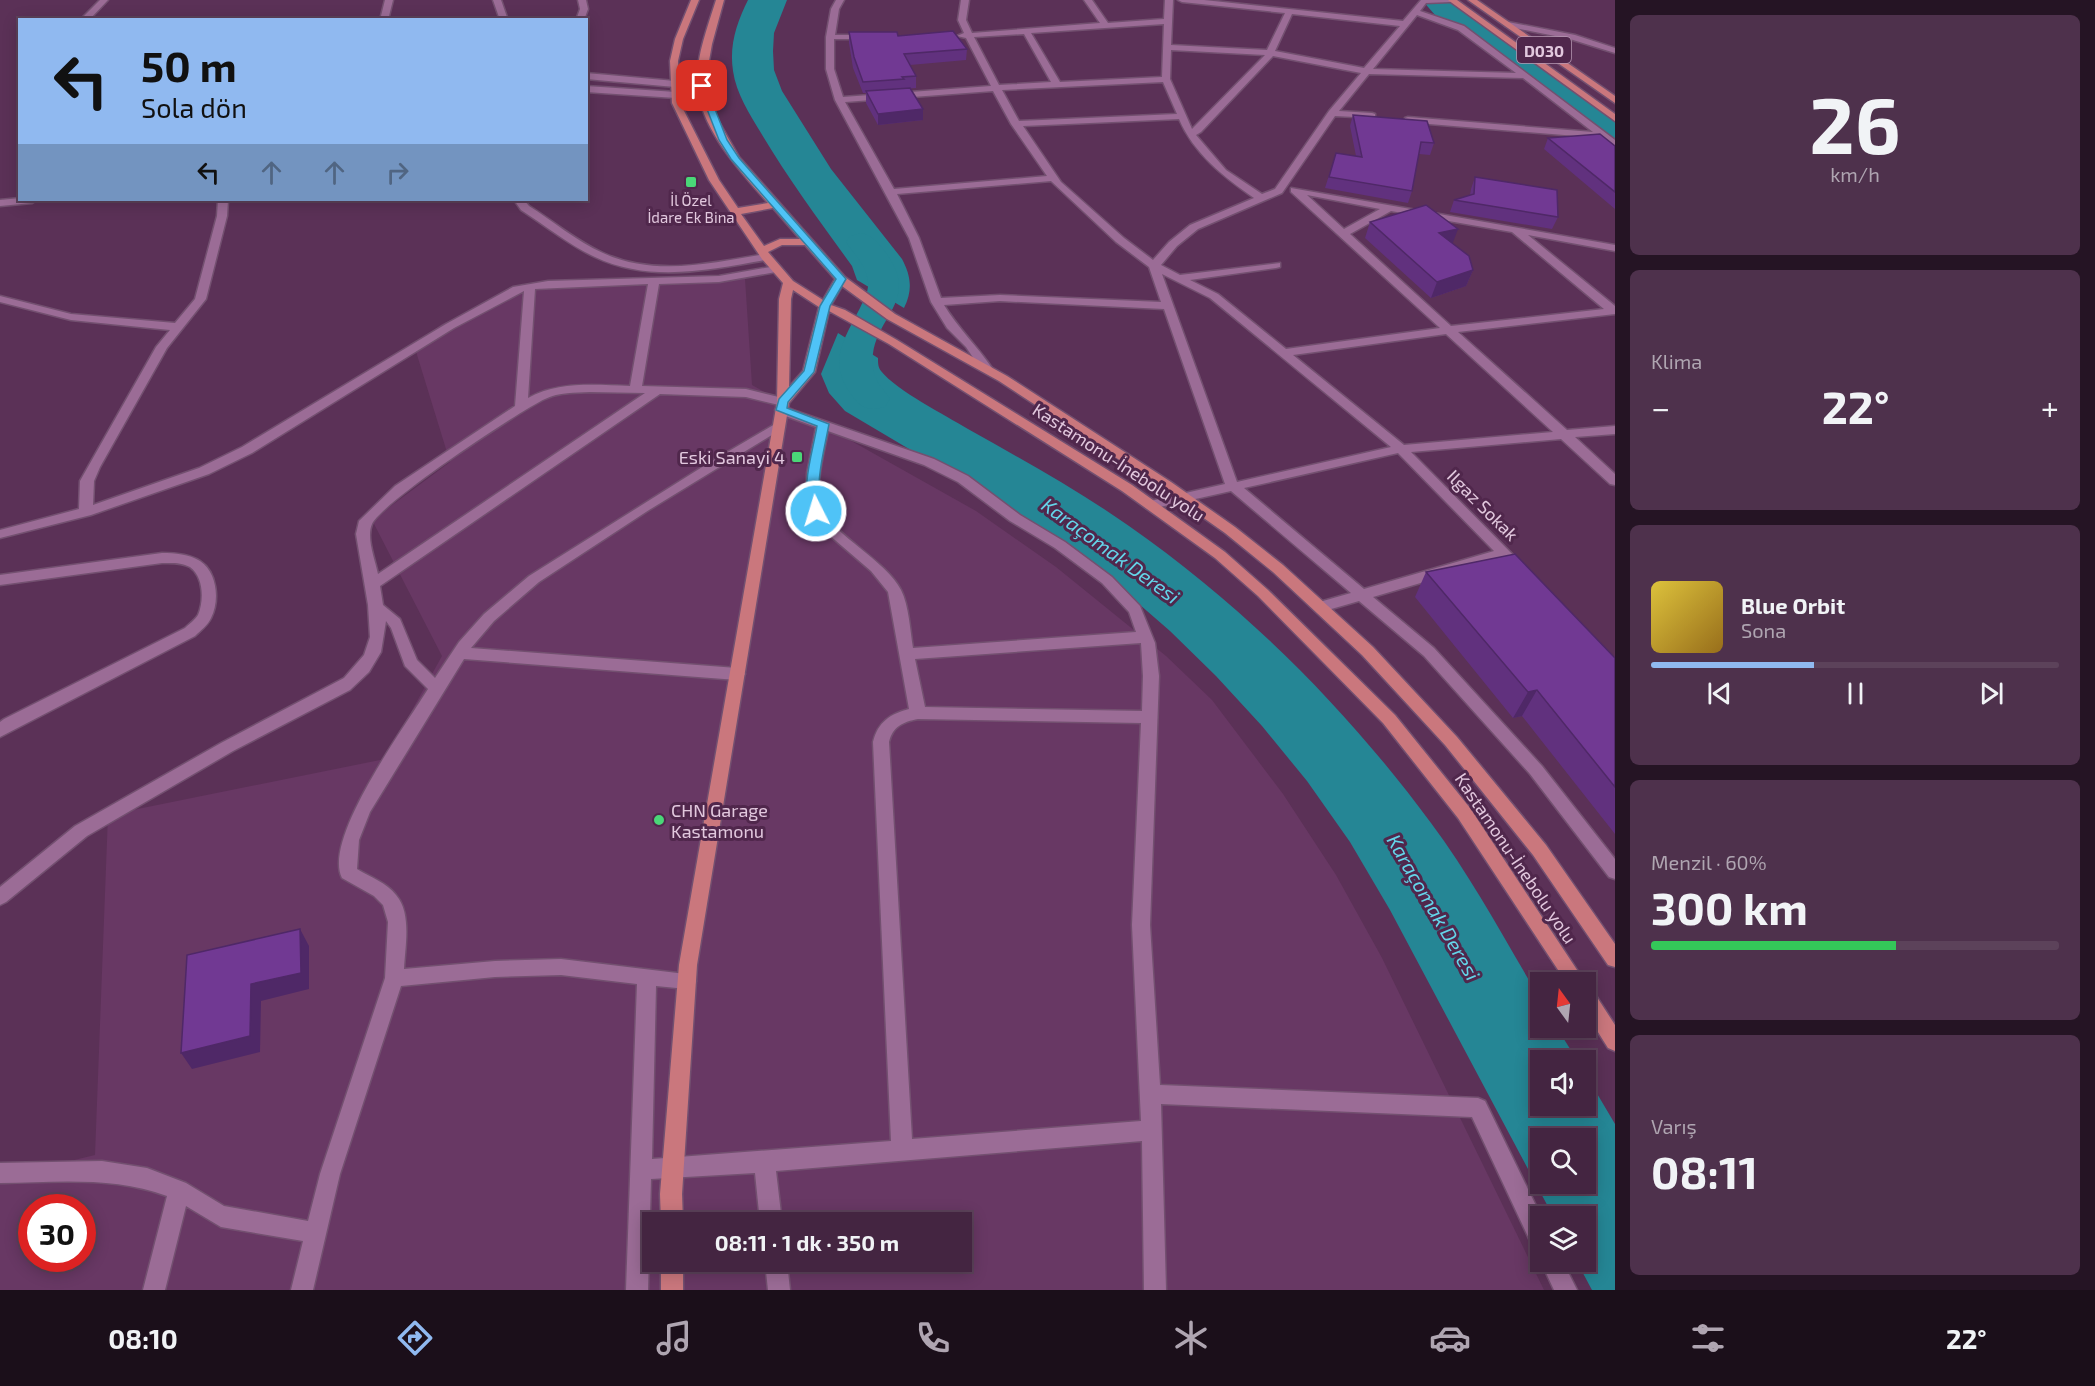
<!DOCTYPE html>
<html lang="tr">
<meta charset="utf-8">
<style>
body{margin:0;font-family:"Exo 2",sans-serif;background:#4e314c;color:#f1f3f6;height:100vh;display:flex;flex-direction:column;font-size:22px;white-space:nowrap}
*{box-sizing:border-box;margin:0}
p{font-size:20px;color:#afa5b1}
.icon{flex:none;width:33px;height:33px;fill:none;stroke:currentColor;stroke-width:2;stroke-linecap:round;stroke-linejoin:round}
.map{position:relative;flex:1;overflow:hidden}
.panel{display:flex;flex-direction:column;gap:15px;padding:15px;background:#251424;width:480px}
.panel>*{flex:none}
.banner{position:absolute;left:18px;top:18px;width:570px;height:183px;border-radius:0px;box-shadow:0 3px 15px #0003,0 0 0 2px #5c425a;background:#90b9f0;color:#111;overflow:hidden}
.needle{width:39px;rotate:345deg}
.tools{position:absolute;left:1530px;top:972px;display:grid;gap:12px}
.tools a{display:grid;place-items:center;width:66px;height:66px;border-radius:0px;background:#442541;box-shadow:0 3px 15px #0003,0 0 0 2px #5c425a;font-size:30px}
.speed{position:absolute;left:18px;top:1194px;display:flex;gap:12px;font-size:30px;font-weight:700;text-align:center}
.speed>*{display:grid;place-content:center;width:78px;height:78px;border-radius:50%;background:#442541;box-shadow:0 3px 15px #0003,0 0 0 2px #5c425a;line-height:1}
.speed .limit{border:9px solid #d22;background:#fff;color:#111}
.pin{position:absolute;display:grid;place-items:center;width:51px;height:51px;color:#fff;margin:-26px;border-radius:12px;box-shadow:0 3px 9px #0006}
.me{position:absolute;width:66px;margin:-33px;rotate:355deg;stroke-linejoin:round;filter:drop-shadow(0 0 4px #0008)}
.turn{display:flex;align-items:center;gap:21px;height:126px;padding:0 24px;font-size:27px}
.turn .icon{width:78px;height:78px;stroke-width:2.5}
.turn b{display:block;font-size:42px;line-height:51px}
.lanes{display:flex;align-items:center;height:57px;padding:0 24px;background:#0003;justify-content:center;gap:30px;direction:ltr}
.lanes .off{opacity:.35}
.big{font-size:45px;font-weight:700;line-height:1.1}
.panel .card{flex:1;display:flex;flex-direction:column;justify-content:center;gap:9px;min-width:0;padding:0 21px;border-radius:9px;background:#4e314c}
.panel .dial{align-items:center;gap:0}
.dial b{font-size:78px;line-height:1}
.song{display:flex;align-items:center;gap:18px}
.cover{width:72px;height:72px;border-radius:9px;background:linear-gradient(135deg,hsl(50 70% 55%),hsl(40 70% 35%))}
.played{height:6px;border-radius:3px;background:linear-gradient(90deg,#90b9f0 40%,#5c425a 40%)}
.keys{display:flex;justify-content:space-around;direction:ltr}
.heat{display:flex;justify-content:space-between;align-items:center;font-size:33px;direction:ltr}
.charge{height:9px;border-radius:4px;background:linear-gradient(90deg,#34c759 60%,#5c425a 0)}
.trip{position:absolute;left:642px;top:1212px;width:330px;height:60px;border-radius:0px;background:#442541;box-shadow:0 3px 15px #0003,0 0 0 2px #5c425a;font-weight:700;line-height:60px;text-align:center}
.menu{display:flex;height:96px;justify-content:space-around;align-items:center;background:#1b0f1a;color:#afa5b1}
.menu .icon{width:42px;height:42px}
.menu .on{color:#90b9f0}
.menu b{font-size:27px;color:#f1f3f6}
main{display:flex;flex:1;min-height:0}
.map>svg:first-child{display:block}
.built{fill:#683864;fill-rule:evenodd}
.water{fill:#258695;fill-rule:evenodd}
.lines{fill:none;stroke-linecap:round;stroke-linejoin:round}
.river{fill:#258695;fill-rule:evenodd}
.minor-casing{stroke:#735070;stroke-width:3}
.major-casing{stroke:#735070;stroke-width:3}
.minor{fill:#9b6c96;fill-rule:evenodd}
.major{fill:#ca777d;fill-rule:evenodd}
.wall{fill:#61317e}
.shaded-wall{fill:#4f2867}
.building{fill:#713993;stroke:#4f2867;stroke-width:1.5}
.route{fill:#4fc3f7;stroke:#337fa1;stroke-width:1.5}
.poi-dot{fill:#4ad778;stroke:#50274c;stroke-width:2}
.labels{text-anchor:middle;dominant-baseline:central;stroke-width:6;stroke-linejoin:round;paint-order:stroke}
.far-poi-label{font-size:15px;fill:#e2c8de;stroke:#50274c}
.shield{fill:#50274c;stroke:#b698b2;stroke-width:1.5}
.shield-label{font-size:16px;font-weight:bold;fill:#e2c8de}
.poi-label{font-size:18px;fill:#e2c8de;stroke:#50274c;text-anchor:end}
.street-label{font-size:18px;fill:#e2c8de;stroke:#50274c}
.water-label{font-size:20px;font-style:italic;fill:#64d6ea;stroke:#50274c}
</style>
<main>
<div class="map">
<svg width="1615" height="1290" viewBox="0 0 1615 1290">
<rect width="100%" height="100%" fill="#5b3157"/>
<path class="built" d="M745,279L752,385L976,511L1056,567L1166,656L1212,700L1283,794L1336,875L1382,958L1544,1290H0V1178L95,1155L108,815L385,759L442,656L372,520L450,462L414,345L442,324L516,291ZM32,1208H82V1258H32ZM652,1222H962V1262H652Z"/>
<path class="water" d="M748,0H787L774,33L773,51L774,70L782,91L831,169L902,259C911,276 913,290 904,308L857,280L852,266C821,223 789,180 761,133C750,115 736,93 733,71C729,45 737,22 748,0Z
M838,333L878,358C878,363 878,367 881,371C897,391 945,415 968,429C1023,460 1078,490 1129,526C1246,608 1346,708 1431,823C1472,878 1505,940 1540,999V1028H1557L1577,1060H1540V1106H1586V1075L1615,1124V1290H1592L1577,1262H1586V1216H1553L1390,910L1350,842L1307,781L1262,726L1216,676L1170,631L1124,591L1032,522L845,411L829,393L821,374ZM1540,1138H1586V1184H1540Z"/>
<g class="lines">
<path class="river" d="M1422,0H1446L1525,51L1615,119V140L1606,138L1507,61L1435,15Z
M861,233C873,236 878,242 886,253C923,304 868,319 873,366C874,380 882,388 890,399L885,407C870,410 862,410 853,397C827,363 843,341 860,308C864,300 869,291 868,282C867,266 854,254 846,242L850,236Z"/>
<defs>
<path id="minor" d="M100,0H108L89,20H80Z
M385,0H393L388,20H380Z
M493,0H501L508,20H500Z
M578,0H586L588,9L584,20H576L580,9Z
M836,0H844L839,9L835,35H868L872,37L868,39H834V69L843,97L991,86L966,38L957,36L964,33L958,20L961,0H969L966,20L972,33L1100,23L1084,0H1092L1108,23L1164,19L1165,0H1173L1171,45L1267,50L1285,13L1182,2L1178,0H1204L1403,21L1421,0H1454L1450,2L1426,3L1420,11L1464,26L1615,140V147L1601,138L1405,122V118L1408,117L1593,132L1523,78L1369,74L1339,111L1372,113L1375,114V118L1335,116L1282,193L1198,229L1177,246L1161,265L1180,275L1280,263V267L1276,268L1190,280L1218,294L1286,349L1440,328L1291,192V188L1615,245V251L1528,235L1615,306V314L1458,332L1567,430L1615,426V434L1575,437L1615,474V485L1610,484L1561,439L1411,452L1529,571L1522,576L1517,574L1502,559L1373,597L1434,648L1542,766L1615,859V879L1609,877L1530,774L1424,656L1359,601L1321,612L1316,611L1314,607L1316,603L1351,593L1231,491L1151,509L1146,508L1144,505L1146,502L1225,484L1164,309L1000,301L944,305C958,328 977,346 992,368L990,371H982L966,347L947,328L931,302L909,238L835,100L826,69V37L831,9ZM1292,14L1400,26L1364,68L1275,51ZM1417,15L1458,30L1516,73L1373,69ZM1164,24L1162,77L1060,82L1031,33ZM1024,34L1051,82L999,85L974,37ZM1171,50L1265,55L1192,129L1170,79ZM1273,56L1361,73L1329,111L1275,189L1262,194L1226,170L1196,135L1201,132ZM1163,82L1177,114L1019,121L1002,90ZM993,91L1011,124L1047,176L894,189L845,102ZM1179,119C1194,154 1224,177 1254,198L1190,225L1169,242L1153,260L1124,238L1061,182L1023,126ZM1051,181L1116,242L1149,267L1161,302L1000,295L941,298L919,238L897,194ZM1307,195L1380,209L1344,229ZM1391,211L1512,232L1604,309L1451,326L1350,234ZM1162,274L1210,298L1391,447L1237,482ZM1446,334L1553,432L1404,445L1293,355ZM1398,453L1494,551L1364,589L1244,488Z
M1508,22L1575,35L1615,48V53L1570,39L1505,26V22Z
M586,73L675,81L679,84L675,87L586,79Z
M586,86L676,92L680,95L676,98L586,92Z
M20,198L37,200L32,203L0,206V200Z
M218,200H228L227,216L206,299L167,348L100,467L94,481L93,505L199,468L242,447L446,324L513,287L548,281L719,276L776,266L781,269L776,272L719,282L659,284L642,386L746,389L787,399V405L783,406L746,397L660,394L380,586L383,605L400,619L417,660L435,678L459,642L484,614L529,576L707,464L775,424H783L785,427L649,510L539,582L494,621L471,648L737,668L742,670L745,674L742,678L737,680L464,659L370,812L359,840L357,869C370,877 387,883 396,895C412,913 405,947 404,969L495,961L561,959L694,975L696,981L694,987L687,989L656,986L652,1159L891,1141L873,742C878,722 890,714 909,709L888,592L871,571L821,528L811,514L806,502L807,473L816,427L777,413L775,410L777,407L781,406L934,459L968,476L1020,515L1065,542L1112,577L1140,606L1155,643L1159,676L1150,925L1160,1085L1478,1098L1485,1101L1541,1216L1540,1248L1532,1245L1472,1117L1161,1104L1166,1290H1144L1142,1141L776,1171L782,1222H760L755,1173L651,1179L648,1290H626L637,984L561,975L495,977L401,986L340,1174L313,1290H291L303,1241L221,1227L186,1206L165,1290H143L167,1196C114,1176 56,1182 0,1183V1163L102,1161L147,1168L186,1183L224,1206L308,1221L320,1174L385,978L388,922L383,905L374,896L342,878C322,839 406,725 428,689L405,666L391,628L386,621L381,652L369,672L350,690L233,751L87,836L6,902L0,905V887L75,826L221,743L344,678L364,655L370,637L368,605L356,534L359,521L395,486L515,406L524,291L454,328L252,453L209,474L91,515L0,538V530L79,509L80,481L156,347L170,330L71,320L0,302V296L71,314L175,323L195,299L217,216ZM648,284L630,386C595,385 559,381 528,398L535,289ZM590,392L645,393L378,574C375,559 366,538 372,524C381,503 519,411 545,399C559,392 575,393 590,392ZM828,431L924,465L958,482L1010,521L1055,548L1102,583L1129,612L1136,632L913,648C910,630 909,606 901,590C884,557 823,531 819,499C817,476 824,453 828,431ZM1141,643L1143,676L1142,711L925,707L915,659ZM918,719L1141,723L1132,925L1141,1121L912,1139L889,742C893,726 903,722 918,719Z
M514,200H524L529,206C553,221 576,241 603,253C655,277 712,263 766,254L771,257L766,260C709,270 650,283 595,257C569,245 546,226 521,210Z
M162,553C175,553 189,554 200,561C217,572 220,600 211,618C208,625 201,630 195,636L0,737V722L4,719L185,628C189,624 195,620 198,615C204,601 204,577 190,567C181,562 171,563 162,563L0,585V575Z
M765,1262H787L790,1290H768Z
M1541,1262H1563L1577,1290H1554Z"/>
<path id="major" d="M691,0H699L683,39L678,61L680,103L719,180L738,208L768,203C740,171 698,127 697,81C697,54 708,26 716,0H724L712,44L706,78L708,96L715,115L739,157L845,277L895,314L1007,376L1171,482L1235,527L1283,565L1373,647L1457,737L1546,845L1615,944V967L1608,965L1533,855L1445,745L1362,655L1273,572L1225,533L1147,478L999,381L887,319L842,286L831,305L845,310L897,340L1132,485L1225,552L1268,590L1395,715L1470,808L1585,982H1566L1458,818L1383,723L1258,596L1215,558L1122,491L889,344L829,311L815,372L789,403L697,965L682,1194L683,1222H661L660,1194L679,965L777,402L779,299L783,283L762,259L709,180L672,103L670,61L675,39ZM773,208L800,239H780L764,246L741,214ZM782,245H805L835,279L823,300L793,281L768,252ZM793,290L819,307L803,371L789,387L791,299Z
M1448,0H1457L1615,114V121Z
M1468,0H1477L1615,96V103Z
M1586,989L1593,991L1615,1025V1051L1608,1048L1586,1013Z
M661,1262H683V1290H661Z"/>
</defs>
<use href="#minor" class="minor-casing"/>
<use href="#major" class="major-casing"/>
<use href="#minor" class="minor"/>
<use href="#major" class="major"/>
</g>
<path class="wall" d="M849,32L898,36L967,49L966,60L910,65L916,76V88L903,89L923,109V120L878,125L866,103V93H863L853,68L849,43Z
M1353,115L1434,143L1430,155L1419,154L1412,191L1408,203L1325,188L1336,153L1356,156L1350,126Z
M1548,138L1615,146V209L1544,149Z
M1475,177L1558,217L1552,229L1450,212L1454,200L1470,195L1471,189Z
M1370,222L1453,244L1473,270L1466,286L1431,298L1365,238Z
M1426,572L1615,658V834L1522,716L1513,718L1415,597Z"/>
<path class="shaded-wall" d="M923,109V120L878,125V114Z
M1458,229L1452,245L1439,233Z
M1473,270L1466,286L1431,298L1437,282Z
M1537,690L1522,716L1513,718L1528,692Z
M300,929L309,946V989L261,1001L260,1052L192,1069L181,1053L251,984Z"/>
<path class="building" d="M953,31L967,49L904,54L916,76L902,77L904,79L863,82L854,57L849,32H897L898,36Z
M910,88L923,109L878,114L866,91Z
M1353,115L1427,121L1434,143L1421,142L1412,191L1329,177L1336,153L1362,157Z
M1600,134L1615,146V192L1548,138Z
M1475,177L1557,190L1558,217L1454,200L1474,194Z
M1426,205L1458,229L1439,233L1469,256L1473,270L1437,282L1370,222Z
M1515,554L1615,658V787L1537,690L1528,692L1426,572Z
M300,929L301,973L251,984L250,1036L181,1053L187,955Z"/>
<path class="route" d="M702,83L706,86L727,140L739,158L846,279L830,306L814,372L788,402L787,408L829,424C824,452 814,484 822,511L820,514H812C799,490 813,452 817,426L776,410L779,399L804,371L820,306L836,279L731,159L719,140L698,86Z"/>
<g class="poi-dot">
<rect x="685" y="176" width="12" height="12" rx="3"/>
<rect x="791" y="451" width="12" height="12" rx="3"/>
<circle cx="659" cy="820" r="6"/>
</g>
<g class="labels">
<g class="far-poi-label">
<text x="691" y="200">İl Özel<tspan x="691" dy="17">İdare Ek Bina</tspan></text>
</g>
<rect class="shield" x="1517" y="37" width="54" height="26" rx="4.5"/>
<g class="shield-label">
<text x="1544" y="50">D030</text>
</g>
<g class="poi-label">
<text x="785" y="457">Eski Sanayi 4</text>
<text x="671" y="810" text-anchor="start">CHN Garage<tspan x="671" dy="21">Kastamonu</tspan></text>
</g>
<g class="street-label">
<text transform="translate(1119 462) rotate(33)">Kastamonu-İnebolu yolu</text>
<text transform="translate(1483 505) rotate(45)">Ilgaz Sokak</text>
<text transform="translate(1516 858) rotate(56)">Kastamonu-İnebolu yolu</text>
</g>
<g class="water-label">
<text transform="translate(1111 550) rotate(36)">Karaçomak Deresi</text>
<text transform="translate(1434 907) rotate(60)">Karaçomak Deresi</text>
</g>
</g>
</svg>
<div class="tools">
<a><svg class="needle" viewBox="-14 -14 28 28"><path d="M0-13l5 13h-10z" fill="#e53935"/><path d="M0 13l5-13h-10z" fill="#afa5b1"/></svg></a>
<a><svg class="icon" aria-label="sound" viewBox="0 0 24 24"><path d="M4 9h4l5-4v14l-5-4H4zM17 9q2 3 0 6"/></svg></a>
<a><svg class="icon" aria-label="search" viewBox="0 0 24 24"><circle cx="10" cy="10" r="6"/><path d="M15 15l6 6"/></svg></a>
<a><svg class="icon" aria-label="layers" viewBox="0 0 24 24"><path d="M12 4l9 5-9 5-9-5zM3 14l9 5 9-5"/></svg></a>
</div>
<div class="speed"><div class="limit">30</div></div>
<div class="pin" style="left:702px;top:86px;background:#d93025"><svg class="icon" aria-label="arrive" viewBox="0 0 24 24"><path d="M6 21V4h12l-3 4 3 4H6"/></svg></div>
<svg class="me" style="left:816px;top:511px" viewBox="-20 -20 40 40"><circle r="17" fill="#4fc3f7" stroke="#fff" stroke-width="3"/><path d="M0-11L8 9 0 5-8 9z" fill="#fff"/></svg>
<div class="trip">08:11 · 1 dk · 350 m</div>
<div class="banner">
<div class="turn"><svg class="icon" aria-label="left" viewBox="0 0 24 24"><path d="M17 20v-9H6M10 6l-5 5 5 5"/></svg><div><b>50 m</b>Sola dön</div></div>
<div class="lanes"><svg class="icon" aria-label="left" viewBox="0 0 24 24"><path d="M17 20v-9H6M10 6l-5 5 5 5"/></svg><svg class="icon off" aria-label="ahead" viewBox="0 0 24 24"><path d="M12 20V5M6 11l6-6 6 6"/></svg><svg class="icon off" aria-label="ahead" viewBox="0 0 24 24"><path d="M12 20V5M6 11l6-6 6 6"/></svg><svg class="icon off" aria-label="right" viewBox="0 0 24 24"><path d="M7 20v-9h11M14 6l5 5-5 5"/></svg></div>
</div>
</div>
<section class="panel">
<div class="card dial"><b>26</b><p>km/h</p></div>
<div class="card"><p>Klima</p>
<div class="heat"><a>−</a><b class="big">22°</b><a>+</a></div>
</div>
<div class="card">
<div class="song"><i class="cover"></i><div><b>Blue Orbit</b><p>Sona</p></div></div>
<div class="played"></div>
<div class="keys"><svg class="icon" aria-label="previous" viewBox="0 0 24 24"><path d="M18 5L8 12l10 7zM5 5v14"/></svg><svg class="icon" aria-label="pause" viewBox="0 0 24 24"><path d="M8 5v14M16 5v14"/></svg><svg class="icon" aria-label="next" viewBox="0 0 24 24"><path d="M6 5l10 7-10 7zM19 5v14"/></svg></div>
</div>
<div class="card"><p>Menzil · 60%</p><b class="big">300 km</b><div class="charge"></div></div>
<div class="card"><p>Varış</p><b class="big">08:11</b></div>
</section>
</main>
<nav class="menu">
<b>08:10</b>
<svg class="icon on" aria-label="directions" viewBox="0 0 24 24"><path d="M12 3l9 9-9 9-9-9zM9 14v-3h6M13 9l2 2-2 2"/></svg>
<svg class="icon" aria-label="music" viewBox="0 0 24 24"><path d="M9 18V5l10-2v13"/><circle cx="6" cy="18" r="3"/><circle cx="16" cy="16" r="3"/></svg>
<svg class="icon" aria-label="phone" viewBox="0 0 24 24"><path d="M5 4h4l2 5-3 2q2 4 5 5l2-3 5 2v4C11 20 4 13 5 4z"/></svg>
<svg class="icon" aria-label="climate" viewBox="0 0 24 24"><path d="M12 3v18M4 7l16 10M4 17L20 7"/></svg>
<svg class="icon" aria-label="car" viewBox="0 0 24 24"><path d="M5 17H2v-5l4-1 3-4h7l3 4 3 1v5h-3M9 17h6M6 11h13"/><circle cx="7" cy="17" r="2"/><circle cx="17" cy="17" r="2"/></svg>
<svg class="icon" aria-label="filters" viewBox="0 0 24 24"><path d="M4 7h16M4 17h16"/><circle cx="9" cy="7" r="2"/><circle cx="15" cy="17" r="2"/></svg>
<b>22°</b>
</nav>
